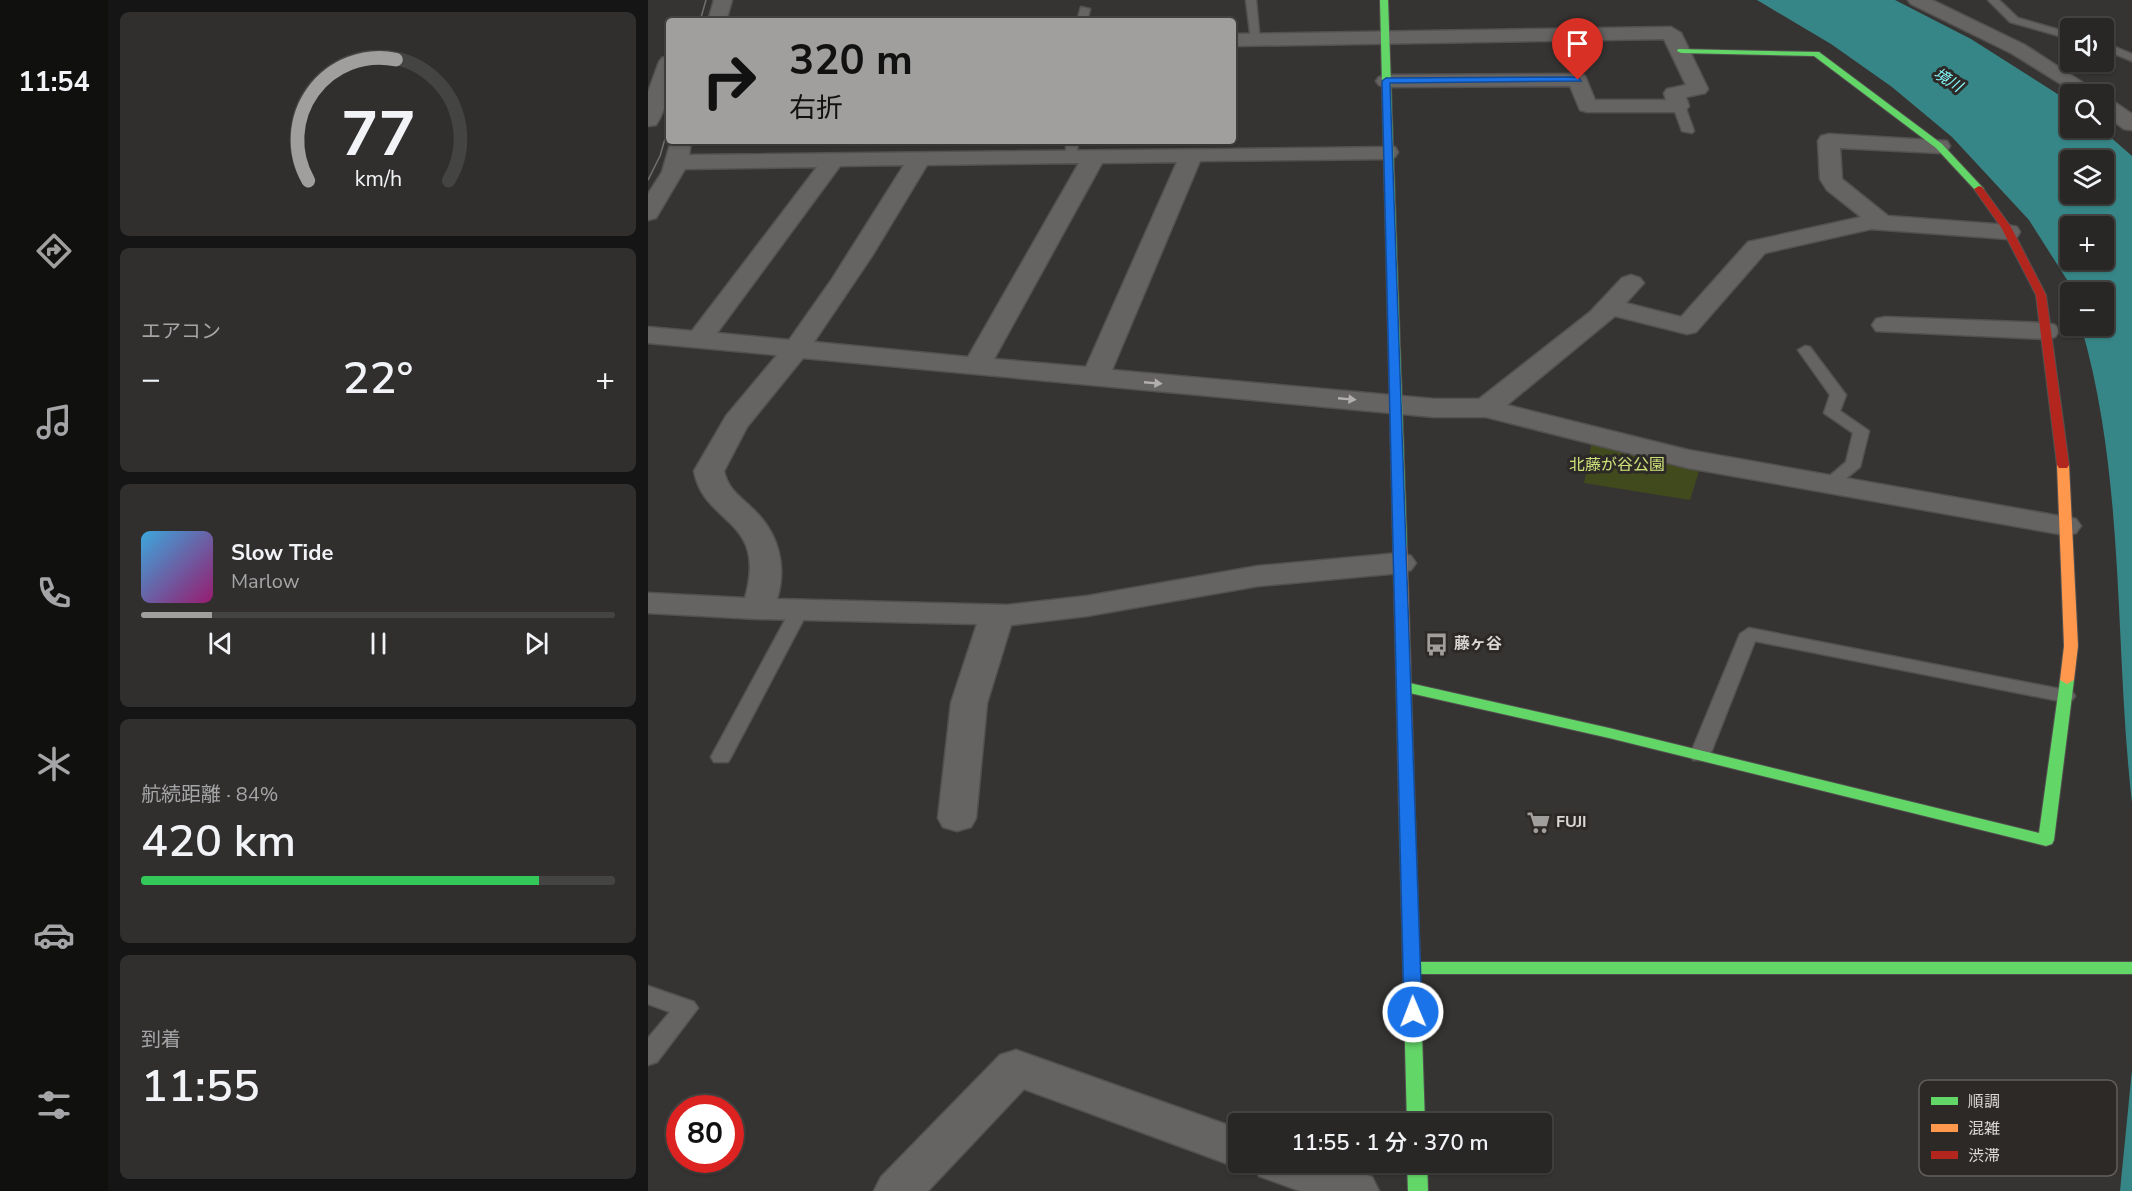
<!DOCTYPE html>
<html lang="ja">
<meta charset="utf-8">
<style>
body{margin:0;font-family:"Nunito Sans","Noto Sans JP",sans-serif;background:#302f2e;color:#f1f3f6;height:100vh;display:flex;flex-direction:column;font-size:22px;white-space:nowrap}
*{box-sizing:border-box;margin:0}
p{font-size:20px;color:#a5a5a7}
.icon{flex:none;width:33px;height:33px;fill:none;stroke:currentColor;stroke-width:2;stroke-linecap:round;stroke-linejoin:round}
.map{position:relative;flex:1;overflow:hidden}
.sheet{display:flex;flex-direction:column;gap:12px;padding:12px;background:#161515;width:540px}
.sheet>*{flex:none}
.banner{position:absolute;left:18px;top:18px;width:570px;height:126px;border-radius:6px;box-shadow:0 2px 4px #0004,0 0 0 2px #444443;background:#a19f9d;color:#111;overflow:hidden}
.fabs{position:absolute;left:1412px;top:18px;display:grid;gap:12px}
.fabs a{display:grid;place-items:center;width:54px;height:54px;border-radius:6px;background:#282726;box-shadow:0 2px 4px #0004,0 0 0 2px #444443;font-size:30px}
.speed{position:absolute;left:18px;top:1095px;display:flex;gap:12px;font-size:30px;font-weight:700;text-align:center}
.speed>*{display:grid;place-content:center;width:78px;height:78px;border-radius:50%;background:#282726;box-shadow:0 2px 4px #0004,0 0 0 2px #444443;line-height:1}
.speed .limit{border:9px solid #d22;background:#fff;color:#111}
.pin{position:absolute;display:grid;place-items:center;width:51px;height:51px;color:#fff;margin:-62px -26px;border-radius:50% 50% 50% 0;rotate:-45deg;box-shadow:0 0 6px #0007}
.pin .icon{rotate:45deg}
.me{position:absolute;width:66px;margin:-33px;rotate:359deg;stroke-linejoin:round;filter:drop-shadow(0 0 4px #0008)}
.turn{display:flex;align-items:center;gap:21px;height:126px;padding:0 24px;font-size:27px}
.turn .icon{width:78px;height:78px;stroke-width:2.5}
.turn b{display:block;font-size:42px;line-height:51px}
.big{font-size:45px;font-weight:600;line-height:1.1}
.sheet .tile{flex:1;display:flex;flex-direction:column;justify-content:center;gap:9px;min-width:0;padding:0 21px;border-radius:9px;background:#302f2e}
.sheet .dial{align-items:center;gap:0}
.dial svg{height:156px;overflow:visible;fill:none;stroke:#444443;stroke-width:7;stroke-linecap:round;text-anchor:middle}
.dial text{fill:#f1f3f6;stroke:none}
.song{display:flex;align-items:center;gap:18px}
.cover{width:72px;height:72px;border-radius:9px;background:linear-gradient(135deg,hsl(200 70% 55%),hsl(320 70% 35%))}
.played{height:6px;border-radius:3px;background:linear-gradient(90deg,#a19f9d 15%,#444443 15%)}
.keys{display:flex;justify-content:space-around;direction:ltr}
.heat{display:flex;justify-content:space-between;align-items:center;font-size:33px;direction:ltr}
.charge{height:9px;border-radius:4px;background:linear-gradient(90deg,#34c759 84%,#444443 0)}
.trip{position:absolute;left:580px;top:1113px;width:324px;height:60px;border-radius:6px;background:#282726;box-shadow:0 2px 4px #0004,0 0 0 2px #444443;font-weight:600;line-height:60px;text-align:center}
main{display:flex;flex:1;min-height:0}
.tabs{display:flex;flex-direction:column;width:108px;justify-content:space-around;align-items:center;background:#10100f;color:#a5a5a7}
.tabs .icon{width:42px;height:42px}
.tabs .selected{color:#a19f9d}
.tabs b{font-size:27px;color:#f1f3f6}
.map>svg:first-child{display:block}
.green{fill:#414a1c}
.water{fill:#378687;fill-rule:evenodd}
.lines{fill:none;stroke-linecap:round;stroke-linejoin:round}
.lane-casing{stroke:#535150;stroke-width:3}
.street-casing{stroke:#535150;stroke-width:3}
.fast-casing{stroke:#535150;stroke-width:2}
.slow-casing{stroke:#535150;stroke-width:2}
.jam-casing{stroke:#535150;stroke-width:2}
.lane{fill:#666463;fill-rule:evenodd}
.street{fill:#666463;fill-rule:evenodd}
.fast{fill:#63d668;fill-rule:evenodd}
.slow{fill:#ff974d;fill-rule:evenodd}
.jam{fill:#b3261e;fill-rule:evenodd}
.tram{stroke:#71706f;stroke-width:1.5}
.oneway{fill:#b2afae}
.route{fill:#1a73e8;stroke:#114b97;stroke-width:1.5}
.labels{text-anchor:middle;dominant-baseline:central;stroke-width:6;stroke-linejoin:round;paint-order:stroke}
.far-water-label{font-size:15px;font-style:italic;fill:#84f9fa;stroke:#2d2927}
.park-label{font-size:16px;fill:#cde37a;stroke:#2d2927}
.poi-label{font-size:16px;font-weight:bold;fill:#dbd8d7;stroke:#2d2927;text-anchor:start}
.key{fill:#2d2927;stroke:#615e5c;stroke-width:1.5}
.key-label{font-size:16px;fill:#dbd8d7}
</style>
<main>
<nav class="tabs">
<b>11:54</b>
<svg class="icon selected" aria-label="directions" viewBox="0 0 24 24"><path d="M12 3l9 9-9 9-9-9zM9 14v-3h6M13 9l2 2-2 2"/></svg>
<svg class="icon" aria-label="music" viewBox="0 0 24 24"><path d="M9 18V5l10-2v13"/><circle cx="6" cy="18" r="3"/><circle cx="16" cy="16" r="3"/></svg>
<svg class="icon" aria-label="phone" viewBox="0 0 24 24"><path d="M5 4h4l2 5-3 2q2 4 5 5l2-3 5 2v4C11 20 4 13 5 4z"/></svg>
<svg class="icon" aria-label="climate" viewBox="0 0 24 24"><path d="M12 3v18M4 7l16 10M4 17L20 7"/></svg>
<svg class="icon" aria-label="car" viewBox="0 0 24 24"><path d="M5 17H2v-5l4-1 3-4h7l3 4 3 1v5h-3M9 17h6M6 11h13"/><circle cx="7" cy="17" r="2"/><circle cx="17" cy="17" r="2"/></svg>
<svg class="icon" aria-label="filters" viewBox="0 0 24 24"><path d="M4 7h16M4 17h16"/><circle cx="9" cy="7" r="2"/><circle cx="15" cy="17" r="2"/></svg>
</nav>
<section class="sheet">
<div class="tile dial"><svg viewBox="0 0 100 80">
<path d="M14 69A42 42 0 1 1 86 69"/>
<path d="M14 69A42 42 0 0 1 59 7" stroke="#a19f9d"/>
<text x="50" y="56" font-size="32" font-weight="700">77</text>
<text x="50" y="72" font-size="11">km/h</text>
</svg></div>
<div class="tile"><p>エアコン</p>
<div class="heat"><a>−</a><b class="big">22°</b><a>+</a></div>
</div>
<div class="tile">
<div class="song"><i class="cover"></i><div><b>Slow Tide</b><p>Marlow</p></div></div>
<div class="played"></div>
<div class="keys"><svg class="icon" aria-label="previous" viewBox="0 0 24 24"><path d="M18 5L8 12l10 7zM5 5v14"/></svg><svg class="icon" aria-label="pause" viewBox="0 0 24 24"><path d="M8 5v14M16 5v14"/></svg><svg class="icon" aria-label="next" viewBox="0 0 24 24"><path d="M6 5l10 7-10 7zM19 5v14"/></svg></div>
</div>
<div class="tile"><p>航続距離 · 84%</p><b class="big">420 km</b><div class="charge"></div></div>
<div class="tile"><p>到着</p><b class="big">11:55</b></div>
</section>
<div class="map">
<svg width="1484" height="1191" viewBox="0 0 1484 1191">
<rect width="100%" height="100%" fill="#363432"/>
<path class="green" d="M945,436L1054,462L1042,500L936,483Z"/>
<path class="water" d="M1109,0H1247L1323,39L1422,102V128H1452L1484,156V803C1466,645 1478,480 1433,326H1455V292H1424L1421,283L1381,220L1304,137L1244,87L1183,44ZM1422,160H1455V194H1422ZM1422,226H1455V260H1422Z
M1484,1070V1191H1472Z"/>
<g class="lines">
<defs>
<path id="lane" d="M598,0H608L612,42L603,40Z
M1340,0H1351L1370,18L1422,33V39L1362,22Z
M433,7L442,9L439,21H429Z
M1455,42L1484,54V61L1455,49Z
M1027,104L1037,106L1046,131L1044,133L1034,131L1025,106Z
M418,141H430L428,160L418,157Z
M1157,346L1162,347L1198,395L1192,411L1221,431L1212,467L1185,489L1179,490L1171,485L1198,462L1205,433L1176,413L1182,395L1150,350Z
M151,606L160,611L83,757L80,762H66L63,757L142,611Z
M1101,628L1417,690L1424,692L1427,696L1424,700L1417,702L1107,641L1062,755L1059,760H1045L1042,755L1092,634Z
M0,986L46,1002L50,1008L9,1062L0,1065V1038L22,1012L0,1004Z"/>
<path id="street" d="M66,0H84L78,21H60Z
M1260,0H1284L1377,45L1452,94H1429L1363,53L1263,4Z
M1023,27L1033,33L1060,89L1057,93L1038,97L1041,106L1038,110L1031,112H939L932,110L922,86L738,87L731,85L728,81L731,77L738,75L930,74L937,76L947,100H1018L1016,93L1019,89L1038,85L1016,39L585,46V34Z
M21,56C21,80 22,104 8,125L0,126V92L11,62L14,58Z
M1455,97L1462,99L1484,114V130L1476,129L1455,113Z
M1181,134L1299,141L1302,146L1299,151L1291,153L1192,148L1194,179L1240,216L1360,225L1369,227L1372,232L1369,237L1360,239L1223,229L1117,253L1048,332L1039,334L967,316L859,405L1040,450L1417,517L1428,519L1433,526L1428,533L1417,535L1040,468L838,417H786L155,358L99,427L76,471C80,490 93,497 106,510C131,534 139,567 129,599L359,605L439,596L610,566L752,553L763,556L768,563L763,570L752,573L610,586L439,616L363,625L339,703L328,818L323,827L309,831L295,827L290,818L303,703L329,624L109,619L0,613V593L97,598C120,517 56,526 46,471L78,416L129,355L0,343V327L44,331L169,167L37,169L8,218L0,220V194L14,172L23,141H43L41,155L747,147L750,152L747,157L739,159L552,161L464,370L786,399H831L942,312L974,278L983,275L992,278L996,283L978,303L1033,317L1100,242L1213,217L1179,190L1172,179L1170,141L1173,136ZM529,162L438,367L346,359L454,163ZM431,163L320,357L166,342L224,256L279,165ZM256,165L184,279L141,340L69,333L192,166Z
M1237,317L1398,323L1407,325L1411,331L1407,337L1398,339L1228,331L1224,325L1228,319Z
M368,1050L591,1129V1162H684L724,1177L731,1191H652L611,1176L605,1163L591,1168L376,1089L280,1191H226L233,1177L352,1055Z"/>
<path id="fast" d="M732,0H740L759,546L752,550L745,546Z
M1030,49L1171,52L1294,144L1336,189L1328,191L1288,148L1166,56L1033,53L1029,51Z
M1419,676L1426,680L1406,840L1404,844L1398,846L961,738L757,692L750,687L757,682L961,728L1391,833L1412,680Z
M759,806L765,807L767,811L772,962H1484V974H772L777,1124H759L751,811L753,807Z
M759,1162H779L780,1191H760Z"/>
<path id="slow" d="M1415,461L1421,465L1430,646L1426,680L1419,684L1412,680L1416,646L1409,465Z
M752,542L759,546L767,811L765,815H753L751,811L745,546Z"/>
<path id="jam" d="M1331,186L1334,187L1363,227L1398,295L1421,465L1419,468H1411L1409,465L1388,295L1353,227L1326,189Z"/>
</defs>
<use href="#lane" class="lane-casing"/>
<use href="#street" class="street-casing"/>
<use href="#fast" class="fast-casing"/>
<use href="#slow" class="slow-casing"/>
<use href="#jam" class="jam-casing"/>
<use href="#lane" class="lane"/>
<use href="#street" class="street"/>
<use href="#fast" class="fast"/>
<use href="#slow" class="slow"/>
<use href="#jam" class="jam"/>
<path class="tram" d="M52,21L58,0
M0,180L12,156L21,125"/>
</g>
<defs><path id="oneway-solid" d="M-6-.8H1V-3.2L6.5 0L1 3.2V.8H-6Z" transform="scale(1.5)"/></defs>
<g class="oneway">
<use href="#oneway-solid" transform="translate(505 383) rotate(5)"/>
<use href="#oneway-solid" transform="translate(699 399) rotate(5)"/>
</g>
<path class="route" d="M930,77L933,81L742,83L774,1012L772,1017H759L756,1012L734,81L738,78Z"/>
<defs>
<symbol id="bus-bare" viewBox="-9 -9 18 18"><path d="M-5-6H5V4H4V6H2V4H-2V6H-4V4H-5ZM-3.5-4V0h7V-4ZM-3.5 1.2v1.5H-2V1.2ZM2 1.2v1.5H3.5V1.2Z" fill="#a19f9d" stroke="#2d2927" stroke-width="2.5" paint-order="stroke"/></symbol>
<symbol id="supermarket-bare" viewBox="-9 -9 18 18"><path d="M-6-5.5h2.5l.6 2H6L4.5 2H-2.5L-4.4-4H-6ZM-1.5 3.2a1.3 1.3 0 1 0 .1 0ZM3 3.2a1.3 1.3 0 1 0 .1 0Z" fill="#a19f9d" stroke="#2d2927" stroke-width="2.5" paint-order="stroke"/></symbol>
</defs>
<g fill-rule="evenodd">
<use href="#bus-bare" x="772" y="628" width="33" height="33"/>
<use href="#supermarket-bare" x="874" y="806" width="33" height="33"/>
</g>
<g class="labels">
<g class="far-water-label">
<text transform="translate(1300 80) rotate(32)">境川</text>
</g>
<g class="park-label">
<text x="969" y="465">北藤が谷公園</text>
</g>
<g class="poi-label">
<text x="806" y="644">藤ヶ谷</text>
<text x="908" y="822">FUJI</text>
</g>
</g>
<rect x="1271" y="1080" width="198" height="96" rx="9" class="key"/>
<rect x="1283" y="1097" width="27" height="8" fill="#63d668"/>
<rect x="1283" y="1124" width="27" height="8" fill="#ff974d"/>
<rect x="1283" y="1151" width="27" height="8" fill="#b3261e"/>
<g class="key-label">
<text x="1320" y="1107">順調</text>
<text x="1320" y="1134">混雑</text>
<text x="1320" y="1161">渋滞</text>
</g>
</svg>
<div class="fabs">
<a><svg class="icon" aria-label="sound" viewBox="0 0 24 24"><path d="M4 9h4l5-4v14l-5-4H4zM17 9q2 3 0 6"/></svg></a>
<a><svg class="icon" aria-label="search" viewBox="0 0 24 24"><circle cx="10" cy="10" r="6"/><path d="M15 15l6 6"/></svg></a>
<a><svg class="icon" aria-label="layers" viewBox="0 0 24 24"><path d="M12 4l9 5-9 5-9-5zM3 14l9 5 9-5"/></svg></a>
<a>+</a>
<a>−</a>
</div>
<div class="speed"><div class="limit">80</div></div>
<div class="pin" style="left:930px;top:80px;background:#d93025"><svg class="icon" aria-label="arrive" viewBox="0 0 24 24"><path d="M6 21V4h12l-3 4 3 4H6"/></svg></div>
<svg class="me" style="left:765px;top:1012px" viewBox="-20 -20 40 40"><circle r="17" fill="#1a73e8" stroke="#fff" stroke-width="3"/><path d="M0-11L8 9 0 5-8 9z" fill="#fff"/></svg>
<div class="trip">11:55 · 1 分 · 370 m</div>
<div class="banner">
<div class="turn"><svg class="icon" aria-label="right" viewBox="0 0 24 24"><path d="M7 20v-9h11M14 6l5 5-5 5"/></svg><div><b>320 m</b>右折</div></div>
</div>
</div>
</main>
